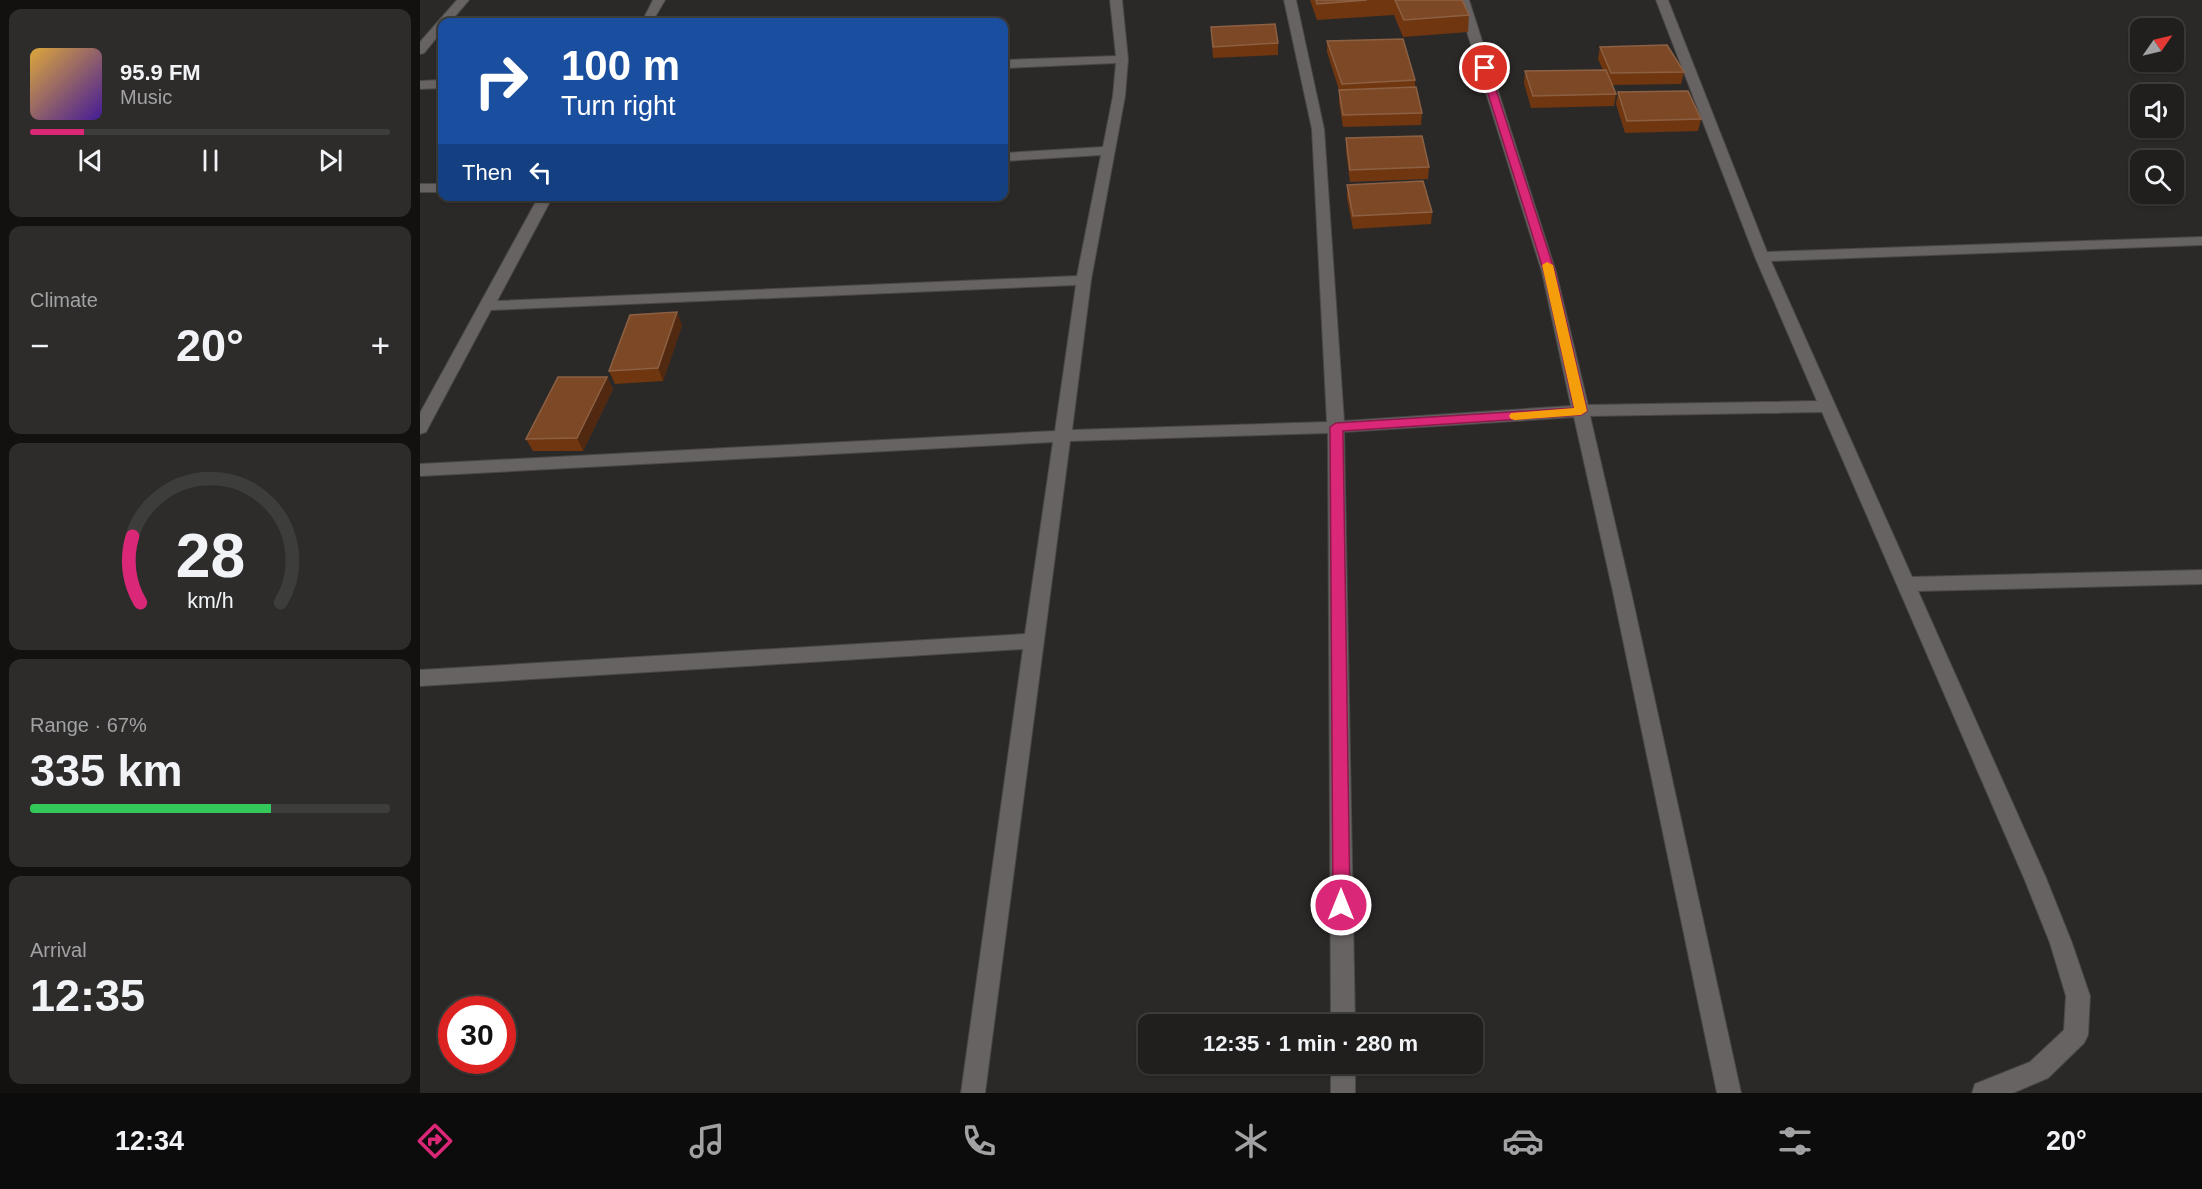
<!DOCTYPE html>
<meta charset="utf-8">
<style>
body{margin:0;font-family:Arial,sans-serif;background:#2d2c2b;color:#f1f3f6;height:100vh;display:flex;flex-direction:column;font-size:22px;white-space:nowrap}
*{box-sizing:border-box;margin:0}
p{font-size:20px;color:#a2a2a4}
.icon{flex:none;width:33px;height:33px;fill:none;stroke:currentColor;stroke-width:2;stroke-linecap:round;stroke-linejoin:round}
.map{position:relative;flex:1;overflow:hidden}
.drawer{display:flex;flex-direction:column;gap:9px;padding:9px;background:#121110;width:420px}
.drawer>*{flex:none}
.banner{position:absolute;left:18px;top:18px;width:570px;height:183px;border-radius:12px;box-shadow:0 2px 4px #0004,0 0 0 2px #3d3d3c;background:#1a4fa0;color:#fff;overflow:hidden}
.needle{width:39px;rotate:56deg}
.buttons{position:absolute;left:1710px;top:18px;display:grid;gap:12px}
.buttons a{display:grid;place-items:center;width:54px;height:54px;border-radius:12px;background:#201f1e;box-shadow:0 2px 4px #0004,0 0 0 2px #3d3d3c;font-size:30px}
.speed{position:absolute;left:18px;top:996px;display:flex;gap:12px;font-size:30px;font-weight:700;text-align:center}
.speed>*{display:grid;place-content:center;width:78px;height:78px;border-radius:50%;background:#201f1e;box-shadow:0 2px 4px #0004,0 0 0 2px #3d3d3c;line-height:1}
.speed .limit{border:9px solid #d22;background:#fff;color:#111}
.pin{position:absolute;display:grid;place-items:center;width:51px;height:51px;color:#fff;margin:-26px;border:3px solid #fff;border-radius:50%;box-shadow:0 2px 6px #0007}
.me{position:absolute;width:66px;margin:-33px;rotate:0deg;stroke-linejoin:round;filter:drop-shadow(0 0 4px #0008)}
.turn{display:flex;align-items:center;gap:21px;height:126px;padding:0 24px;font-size:27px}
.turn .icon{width:78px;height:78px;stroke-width:2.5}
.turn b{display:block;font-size:42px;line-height:51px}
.then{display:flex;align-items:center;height:57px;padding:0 24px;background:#0003;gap:12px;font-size:22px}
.big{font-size:45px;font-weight:700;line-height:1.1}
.drawer .widget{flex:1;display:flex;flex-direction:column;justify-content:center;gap:9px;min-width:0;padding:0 21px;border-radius:12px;background:#2d2c2b}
.drawer .dial{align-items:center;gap:0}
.dial svg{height:156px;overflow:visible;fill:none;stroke:#3d3d3c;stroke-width:7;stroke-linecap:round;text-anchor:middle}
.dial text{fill:#f1f3f6;stroke:none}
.song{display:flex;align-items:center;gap:18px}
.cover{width:72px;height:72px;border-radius:9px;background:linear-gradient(135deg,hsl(40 70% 55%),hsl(260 70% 35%))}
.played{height:6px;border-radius:3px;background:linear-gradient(90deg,#db2777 15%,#3d3d3c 15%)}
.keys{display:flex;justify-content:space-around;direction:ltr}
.heat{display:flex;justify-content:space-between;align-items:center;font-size:33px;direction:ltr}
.charge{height:9px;border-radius:4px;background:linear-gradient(90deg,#34c759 67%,#3d3d3c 0)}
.trip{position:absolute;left:718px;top:1014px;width:345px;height:60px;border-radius:12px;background:#201f1e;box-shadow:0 2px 4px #0004,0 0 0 2px #3d3d3c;font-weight:700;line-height:60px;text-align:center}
.tabs{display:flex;height:96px;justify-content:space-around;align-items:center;background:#0d0c0c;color:#a2a2a4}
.tabs .icon{width:42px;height:42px}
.tabs .on{color:#db2777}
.tabs b{font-size:27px;color:#f1f3f6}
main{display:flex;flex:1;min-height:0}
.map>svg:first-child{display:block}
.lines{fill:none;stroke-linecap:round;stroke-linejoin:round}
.minor-casing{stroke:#494846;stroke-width:2}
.minor{fill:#666362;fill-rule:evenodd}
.wall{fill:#703610}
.shaded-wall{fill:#502910}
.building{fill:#7d4826;stroke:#8c6043;stroke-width:1.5}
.route{fill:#db2777;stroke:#8e194d;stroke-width:1.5}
.slow{fill:#f59e0b}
</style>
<main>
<section class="drawer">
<div class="widget">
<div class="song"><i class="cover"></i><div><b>95.9 FM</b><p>Music</p></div></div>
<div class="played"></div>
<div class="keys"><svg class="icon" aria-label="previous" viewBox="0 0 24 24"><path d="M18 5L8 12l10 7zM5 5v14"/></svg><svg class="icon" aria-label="pause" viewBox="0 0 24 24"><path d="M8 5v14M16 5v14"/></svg><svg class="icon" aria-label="next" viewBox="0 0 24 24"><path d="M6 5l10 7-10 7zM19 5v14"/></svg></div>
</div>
<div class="widget"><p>Climate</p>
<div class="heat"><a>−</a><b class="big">20°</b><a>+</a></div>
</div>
<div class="widget dial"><svg viewBox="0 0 100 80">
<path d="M14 69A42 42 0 1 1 86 69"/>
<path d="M14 69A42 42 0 0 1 10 35" stroke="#db2777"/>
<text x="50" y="56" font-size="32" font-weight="700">28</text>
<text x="50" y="72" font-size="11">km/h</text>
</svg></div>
<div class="widget"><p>Range · 67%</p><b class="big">335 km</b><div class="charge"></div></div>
<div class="widget"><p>Arrival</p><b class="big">12:35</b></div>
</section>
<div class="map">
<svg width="1782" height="1093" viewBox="0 0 1782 1093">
<rect width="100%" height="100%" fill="#2b2928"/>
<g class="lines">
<defs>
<path id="minor" d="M37,0H49L30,22H22V31L4,53L0,54V42Z
M233,0H245L232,22H222Z
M690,0H702L708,59L705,96L671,280L652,430L907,422L892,129L864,0H876L904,129L924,421L1151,406L1122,272L1037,0H1049L1136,272L1168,405L1397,401L1335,257L1236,0H1248L1347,252L1782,237V245L1351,261L1492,577L1782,570V584L1498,591L1626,878L1652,943L1670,996L1668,1035L1664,1043L1628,1078L1593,1093H1552L1555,1084L1610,1062L1644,1030L1646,996L1630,943L1604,878L1402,412L1170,416L1211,592L1321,1093H1297L1193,592L1154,417L924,432L935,1024H911L908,433L650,441L565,1093H541L603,649L0,686V670L605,634L633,442L0,476V464L635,431L656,285L71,310L8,428L6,432L0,434V413L119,196H133L77,301L657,276L681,155L584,161V153L683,147L693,96L696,63L584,68V60L696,56Z
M22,80V88L0,89V81Z
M0,184H22V192H0Z
M911,1064H935V1093H911Z"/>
</defs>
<use href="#minor" class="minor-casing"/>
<use href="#minor" class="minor"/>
</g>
<path class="wall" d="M890,0H1042L1049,15L1048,32L983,37L974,15L897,20Z
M791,27L858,43V55L793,58Z
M907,41L995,80V87L1002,113L1001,125L923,127L919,102V90L907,52Z
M1180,47L1264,72L1261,84L1192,85L1196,94L1194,106L1111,108L1104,83L1105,71L1183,70L1178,59Z
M1198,92L1281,119L1278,131L1205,133L1196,104Z
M926,138L1009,167L1008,179L930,182L926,151Z
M927,185L1012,212L1011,224L933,229L927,198Z
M262,325L243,381L195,384L189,371Z
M187,377L193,389L163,451H113L106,439Z"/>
<path class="shaded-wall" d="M257,312L262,325L243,381L238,368Z
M187,377L193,389L163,451L157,438Z"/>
<path class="building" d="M896,0H947L897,4Z
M975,0H1042L1049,15L984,20Z
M855,24L858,43L793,47L791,27Z
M983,39L995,80L922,84L907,41Z
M1247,45L1264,72L1191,73L1180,47Z
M1186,70L1196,94L1113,96L1105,71Z
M996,87L1002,113L923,115L919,90Z
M1268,91L1281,119L1207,121L1198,92Z
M1002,136L1009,167L930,170L926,138Z
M1003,181L1012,212L933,216L927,185Z
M257,312L238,368L189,371L210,315Z
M138,377H187L157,438L106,439Z"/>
<path class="route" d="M1065,65L1069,68L1135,272L1167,411L1161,415L923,431L930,905L927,911L921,913L915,911L913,905L910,427L916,423L1154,408L1124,272L1060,68Z"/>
<path class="slow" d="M1127,262L1133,265L1167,411L1161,415L1095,420L1091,419L1089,416L1091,413L1154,408L1122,265Z"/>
</svg>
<div class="buttons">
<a><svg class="needle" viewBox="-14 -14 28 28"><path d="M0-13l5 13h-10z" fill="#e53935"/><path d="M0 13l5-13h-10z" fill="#a2a2a4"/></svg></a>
<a><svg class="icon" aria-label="sound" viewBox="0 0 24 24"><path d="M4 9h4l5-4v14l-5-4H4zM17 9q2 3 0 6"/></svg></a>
<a><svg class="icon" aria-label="search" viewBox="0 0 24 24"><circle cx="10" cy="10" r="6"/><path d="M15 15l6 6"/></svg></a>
</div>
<div class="speed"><div class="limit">30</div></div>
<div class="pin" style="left:1065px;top:68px;background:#d93025"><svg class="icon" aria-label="arrive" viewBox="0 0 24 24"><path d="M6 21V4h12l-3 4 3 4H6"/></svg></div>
<svg class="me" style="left:921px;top:905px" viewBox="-20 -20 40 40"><circle r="17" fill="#db2777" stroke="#fff" stroke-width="3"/><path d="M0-11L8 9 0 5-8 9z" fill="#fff"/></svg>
<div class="trip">12:35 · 1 min · 280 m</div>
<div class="banner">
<div class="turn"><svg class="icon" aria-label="right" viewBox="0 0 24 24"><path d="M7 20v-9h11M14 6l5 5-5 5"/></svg><div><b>100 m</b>Turn right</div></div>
<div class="then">Then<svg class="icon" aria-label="left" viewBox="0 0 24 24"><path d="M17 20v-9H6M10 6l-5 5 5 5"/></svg></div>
</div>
</div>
</main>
<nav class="tabs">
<b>12:34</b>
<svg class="icon on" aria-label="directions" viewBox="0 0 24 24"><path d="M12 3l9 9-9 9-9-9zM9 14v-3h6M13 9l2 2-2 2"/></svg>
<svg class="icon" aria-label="music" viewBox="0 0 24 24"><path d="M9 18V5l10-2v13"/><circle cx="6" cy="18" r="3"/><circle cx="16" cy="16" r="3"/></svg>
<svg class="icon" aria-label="phone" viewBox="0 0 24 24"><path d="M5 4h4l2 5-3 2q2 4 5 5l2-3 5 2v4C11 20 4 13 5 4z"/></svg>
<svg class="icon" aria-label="climate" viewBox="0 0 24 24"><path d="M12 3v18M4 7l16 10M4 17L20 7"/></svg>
<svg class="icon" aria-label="car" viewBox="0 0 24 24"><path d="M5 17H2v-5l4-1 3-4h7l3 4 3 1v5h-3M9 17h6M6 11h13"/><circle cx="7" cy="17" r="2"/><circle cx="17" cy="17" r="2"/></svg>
<svg class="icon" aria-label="filters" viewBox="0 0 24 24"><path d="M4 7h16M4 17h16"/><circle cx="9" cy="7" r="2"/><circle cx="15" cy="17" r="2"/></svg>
<b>20°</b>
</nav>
